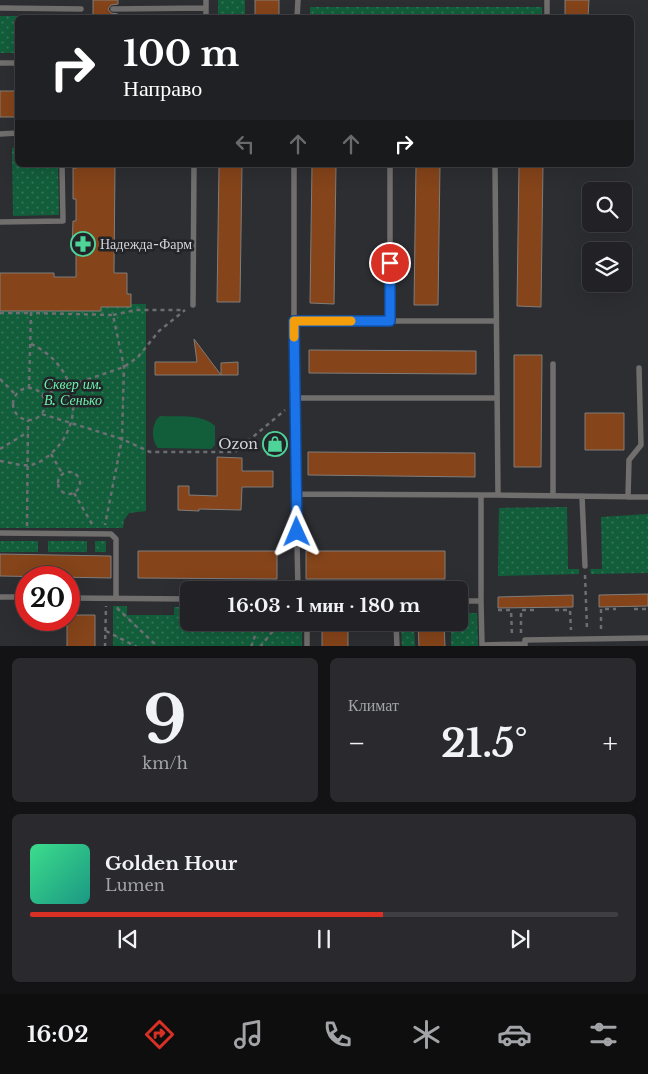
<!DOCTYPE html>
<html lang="ru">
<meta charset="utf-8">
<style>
body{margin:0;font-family:"Libre Baskerville",serif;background:#2a2a2e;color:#f1f3f6;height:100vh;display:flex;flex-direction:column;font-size:19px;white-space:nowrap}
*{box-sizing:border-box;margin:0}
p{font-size:16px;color:#a2a4a7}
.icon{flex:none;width:28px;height:28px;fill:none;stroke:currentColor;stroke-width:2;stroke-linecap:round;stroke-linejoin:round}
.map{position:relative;height:646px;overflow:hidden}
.side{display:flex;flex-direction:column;gap:12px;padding:12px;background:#131315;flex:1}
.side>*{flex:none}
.hud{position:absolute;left:15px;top:15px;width:619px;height:152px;border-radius:8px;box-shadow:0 5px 20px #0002,0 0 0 1px #3f3f43;background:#202124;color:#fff;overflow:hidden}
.fabs{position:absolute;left:582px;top:182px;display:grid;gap:10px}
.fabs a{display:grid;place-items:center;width:50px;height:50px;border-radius:8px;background:#222226;box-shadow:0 5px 20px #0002,0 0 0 1px #3f3f43;font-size:25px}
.speed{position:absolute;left:15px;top:566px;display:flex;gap:10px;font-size:25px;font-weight:700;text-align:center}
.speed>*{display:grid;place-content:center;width:65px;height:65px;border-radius:50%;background:#222226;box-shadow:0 5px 20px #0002,0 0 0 1px #3f3f43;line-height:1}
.speed .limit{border:8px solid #d22;background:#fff;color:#111}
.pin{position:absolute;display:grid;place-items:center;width:42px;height:42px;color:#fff;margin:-21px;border:2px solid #fff;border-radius:50%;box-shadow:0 1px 5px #0007}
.me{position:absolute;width:55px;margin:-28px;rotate:359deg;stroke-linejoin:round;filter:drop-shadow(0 0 4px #0008)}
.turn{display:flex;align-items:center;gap:18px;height:105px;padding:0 25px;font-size:22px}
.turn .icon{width:65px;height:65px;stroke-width:2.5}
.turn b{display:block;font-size:35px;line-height:42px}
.lanes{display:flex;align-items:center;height:48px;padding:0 25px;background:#0003;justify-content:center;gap:25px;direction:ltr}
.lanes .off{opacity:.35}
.big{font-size:38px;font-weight:700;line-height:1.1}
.side .card{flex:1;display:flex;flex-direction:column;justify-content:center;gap:8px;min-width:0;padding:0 18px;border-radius:8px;background:#2a2a2e}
.side .dial{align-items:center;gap:0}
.dial b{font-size:65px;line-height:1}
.song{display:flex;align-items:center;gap:15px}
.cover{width:60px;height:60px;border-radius:8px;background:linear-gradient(135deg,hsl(150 70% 55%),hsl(170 70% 35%))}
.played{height:5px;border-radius:2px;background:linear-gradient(90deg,#d93025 60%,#3f3f43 60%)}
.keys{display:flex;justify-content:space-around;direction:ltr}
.heat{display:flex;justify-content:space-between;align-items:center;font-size:28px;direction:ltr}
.side .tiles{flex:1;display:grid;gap:12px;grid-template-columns:1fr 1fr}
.card:last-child{grid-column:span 2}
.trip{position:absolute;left:180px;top:581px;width:288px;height:50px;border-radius:8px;background:#222226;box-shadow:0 5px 20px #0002,0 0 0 1px #3f3f43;font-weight:700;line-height:50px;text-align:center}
.dock{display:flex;height:80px;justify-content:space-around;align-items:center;background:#0e0e0f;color:#a2a4a7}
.dock .icon{width:35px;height:35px}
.dock .active{color:#d93025}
.dock b{font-size:22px;color:#f1f3f6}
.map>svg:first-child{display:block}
.grass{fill:url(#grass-dots)}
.pitch{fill:#125e3b}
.building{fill:#85441a;stroke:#817d7a}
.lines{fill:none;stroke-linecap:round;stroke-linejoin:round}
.path{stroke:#6d6e72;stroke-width:2.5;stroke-dasharray:4 4;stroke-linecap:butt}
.lane{stroke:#716e6e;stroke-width:5.5}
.route-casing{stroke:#114b97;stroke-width:12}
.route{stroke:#1a73e8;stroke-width:9}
.slow{stroke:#f59e0b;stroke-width:9}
.labels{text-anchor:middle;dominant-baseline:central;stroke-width:5;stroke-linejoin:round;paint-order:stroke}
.poi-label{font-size:14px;fill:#d4d4d7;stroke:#232428;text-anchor:start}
.park-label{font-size:14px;font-style:italic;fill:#6af4ab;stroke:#232428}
</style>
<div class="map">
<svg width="648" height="647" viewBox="0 0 648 647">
<defs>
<pattern id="grass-dots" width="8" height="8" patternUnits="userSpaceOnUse" patternTransform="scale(1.25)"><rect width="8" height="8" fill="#125e3b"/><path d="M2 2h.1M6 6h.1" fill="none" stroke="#347457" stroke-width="1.8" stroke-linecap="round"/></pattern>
</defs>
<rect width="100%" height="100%" fill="#2d2e32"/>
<path class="grass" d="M218,0H245V17H218Z
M310,7H542V17L310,18Z
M0,16H54V17L18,18L17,53H0Z
M17,147L18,165H58L59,215L13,216L12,148Z
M0,304H146V511L129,513L124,520L123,528H0Z
M567,507L568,569H579V574L498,576L499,508Z
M648,514V573L591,574L590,569H602L601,517Z
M0,541H38V552H0Z
M48,541H87V552H48Z
M95,541H106V552H95Z
M113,606H127V615H174V607H189V622L302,623V646L113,647Z
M459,613H477L478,646H451V623L459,622Z
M401,623H414L415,646H402Z"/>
<path class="pitch" d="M160,416C177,417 202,413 215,426V445L211,449L158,448C151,440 151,423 160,416Z"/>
<path class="building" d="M93,0H118V4L111,5L108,9L111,13L118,14V18H93Z
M255,0H279V18H255Z
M565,0H589L588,18H565Z
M0,91H18V117H0Z
M77,165H115L114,273H127V294H131V307H101V311H0V273H54V277H76V251H72L73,221H76V199H73V168H77Z
M219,165H242L240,302H217Z
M312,165H336L334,304L310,303Z
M416,165H440L438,305H414Z
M519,165H543L541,307L517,306Z
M194,339L221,375H155V362H197Z
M309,350L476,351V374L309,373Z
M514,355H542L541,467H514Z
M238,362V375H221V363Z
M585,413H624V450H585Z
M268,433L280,434V456L267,455Z
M308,452L475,453V477L308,475Z
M217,457L242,458V471H273V487H242L241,510L199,509V511L178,510V486H189V495L217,496Z
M138,551H277V579L138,578Z
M306,551H445V579H306Z
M0,554L111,556V578L0,576Z
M648,594V606L599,607V595Z
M573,595V607L498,608V597Z
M69,615H95V647H67V620H69Z
M322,622H348V647H322Z
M418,622H444L445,647H419Z"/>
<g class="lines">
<path class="path" d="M0,313H31
M113,315L136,310H184
M0,379L16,395
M29,388L31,313L113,315L124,367L122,439L105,525
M13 404a16 16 0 1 1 32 0a16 16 0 1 1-32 0Z
M42,395L124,367L138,357L159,331L185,310
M42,414L122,439L150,452H235L285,410
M0,449L28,432
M51,454L62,473
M0,461C10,462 25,468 34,464C45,461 54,451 61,443C87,406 69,361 31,344
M58 483a11 11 0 1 1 22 0a11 11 0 1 1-22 0Z
M74,493L92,524
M27,526L28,420
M585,575L587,629
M117,608L158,647
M634,609H648
M498,610H511L512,635
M555,610H570L571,630
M601,629V609H616
M106,631L137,647
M521,633V610H538
M105,647L106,606
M251,647L260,622
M260,647L280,622"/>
<path class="lane" d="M547,0V18
M0,8L81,9
M206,8V18
M113,9L206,8V0
M297,18L298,0
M0,63H18
M0,134L18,133
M294,165V403L298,590
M390,165V321
M0,222L63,221L62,165
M193,305L194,165
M294,321H496
M553,364V495
M294,398H496
M296,494L481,495
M498,495L648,497
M582,496L585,566
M628,497L629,460L641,445L639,368
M0,533L111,534L116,539V598
M0,597H26
M69,598L189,599
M459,601H481V495H498L495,165
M481,601L482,645L525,644
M305,622L307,630V647
M396,622L397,647
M525,647V640L648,638"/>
</g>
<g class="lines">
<defs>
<path id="route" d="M297,532L294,321H390V263"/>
</defs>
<use href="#route" class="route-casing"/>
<use href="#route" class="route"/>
<path class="slow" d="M294,337V321H351"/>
</g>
<defs>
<symbol id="pharmacy-ring" viewBox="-11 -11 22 22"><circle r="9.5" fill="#232428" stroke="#4ed399" stroke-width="1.5"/><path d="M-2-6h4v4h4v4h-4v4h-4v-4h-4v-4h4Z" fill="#4ed399"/></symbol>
<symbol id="shop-ring" viewBox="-11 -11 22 22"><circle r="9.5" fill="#232428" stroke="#4ed399" stroke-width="1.5"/><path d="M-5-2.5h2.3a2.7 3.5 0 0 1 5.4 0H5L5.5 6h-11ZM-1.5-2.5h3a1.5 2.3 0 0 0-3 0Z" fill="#4ed399"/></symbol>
</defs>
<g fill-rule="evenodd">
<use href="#pharmacy-ring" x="69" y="230" width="28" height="28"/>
<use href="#shop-ring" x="261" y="430" width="28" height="28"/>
</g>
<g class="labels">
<g class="poi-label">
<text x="100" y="244">Надежда-Фарм</text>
<text x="258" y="444" text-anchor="end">Ozon</text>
</g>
<g class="park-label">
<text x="73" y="384">Сквер им.<tspan x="73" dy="16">В. Сенько</tspan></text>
</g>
</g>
</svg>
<div class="fabs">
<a><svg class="icon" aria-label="search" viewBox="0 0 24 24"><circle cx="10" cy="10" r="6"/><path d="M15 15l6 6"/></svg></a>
<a><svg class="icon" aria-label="layers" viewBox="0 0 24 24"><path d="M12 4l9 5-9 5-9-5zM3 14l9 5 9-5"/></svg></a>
</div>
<div class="speed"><div class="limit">20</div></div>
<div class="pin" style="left:390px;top:263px;background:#d93025"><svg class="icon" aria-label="arrive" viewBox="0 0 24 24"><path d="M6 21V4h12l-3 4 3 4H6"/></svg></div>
<svg class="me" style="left:297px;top:532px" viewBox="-20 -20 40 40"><path d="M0-17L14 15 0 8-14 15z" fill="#1a73e8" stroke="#fff" stroke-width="4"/></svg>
<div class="trip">16:03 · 1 мин · 180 m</div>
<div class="hud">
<div class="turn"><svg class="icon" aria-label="right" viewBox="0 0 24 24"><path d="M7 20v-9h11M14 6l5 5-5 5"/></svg><div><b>100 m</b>Направо</div></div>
<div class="lanes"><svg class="icon off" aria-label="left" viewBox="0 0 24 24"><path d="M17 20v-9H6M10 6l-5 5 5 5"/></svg><svg class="icon off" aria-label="ahead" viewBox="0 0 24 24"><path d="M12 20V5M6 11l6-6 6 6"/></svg><svg class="icon off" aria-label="ahead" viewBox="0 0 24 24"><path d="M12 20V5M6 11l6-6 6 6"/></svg><svg class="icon" aria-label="right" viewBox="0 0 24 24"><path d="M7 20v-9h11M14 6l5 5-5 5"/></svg></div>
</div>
</div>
<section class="side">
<div class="tiles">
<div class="card dial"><b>9</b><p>km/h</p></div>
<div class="card"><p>Климат</p>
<div class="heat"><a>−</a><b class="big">21.5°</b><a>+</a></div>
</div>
<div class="card">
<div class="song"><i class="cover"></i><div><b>Golden Hour</b><p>Lumen</p></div></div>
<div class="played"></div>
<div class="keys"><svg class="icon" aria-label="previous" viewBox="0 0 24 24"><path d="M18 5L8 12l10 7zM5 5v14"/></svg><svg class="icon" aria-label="pause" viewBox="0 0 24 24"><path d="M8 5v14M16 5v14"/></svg><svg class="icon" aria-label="next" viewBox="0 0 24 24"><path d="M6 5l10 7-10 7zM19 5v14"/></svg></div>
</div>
</div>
</section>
<nav class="dock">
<b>16:02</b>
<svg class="icon active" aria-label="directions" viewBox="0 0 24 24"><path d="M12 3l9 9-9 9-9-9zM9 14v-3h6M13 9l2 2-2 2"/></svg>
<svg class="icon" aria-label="music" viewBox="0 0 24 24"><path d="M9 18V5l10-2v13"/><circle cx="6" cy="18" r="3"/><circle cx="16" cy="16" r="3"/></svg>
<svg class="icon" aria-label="phone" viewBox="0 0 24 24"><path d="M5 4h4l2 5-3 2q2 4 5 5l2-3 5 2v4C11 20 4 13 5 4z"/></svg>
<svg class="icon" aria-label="climate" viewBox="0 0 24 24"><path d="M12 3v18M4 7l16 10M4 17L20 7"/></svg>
<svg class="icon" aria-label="car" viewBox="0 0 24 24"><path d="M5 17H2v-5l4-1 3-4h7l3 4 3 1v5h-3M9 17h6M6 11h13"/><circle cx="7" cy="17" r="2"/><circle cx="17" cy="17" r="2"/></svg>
<svg class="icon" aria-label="filters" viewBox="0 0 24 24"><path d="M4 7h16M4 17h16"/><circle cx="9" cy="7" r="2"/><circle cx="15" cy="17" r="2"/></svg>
</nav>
